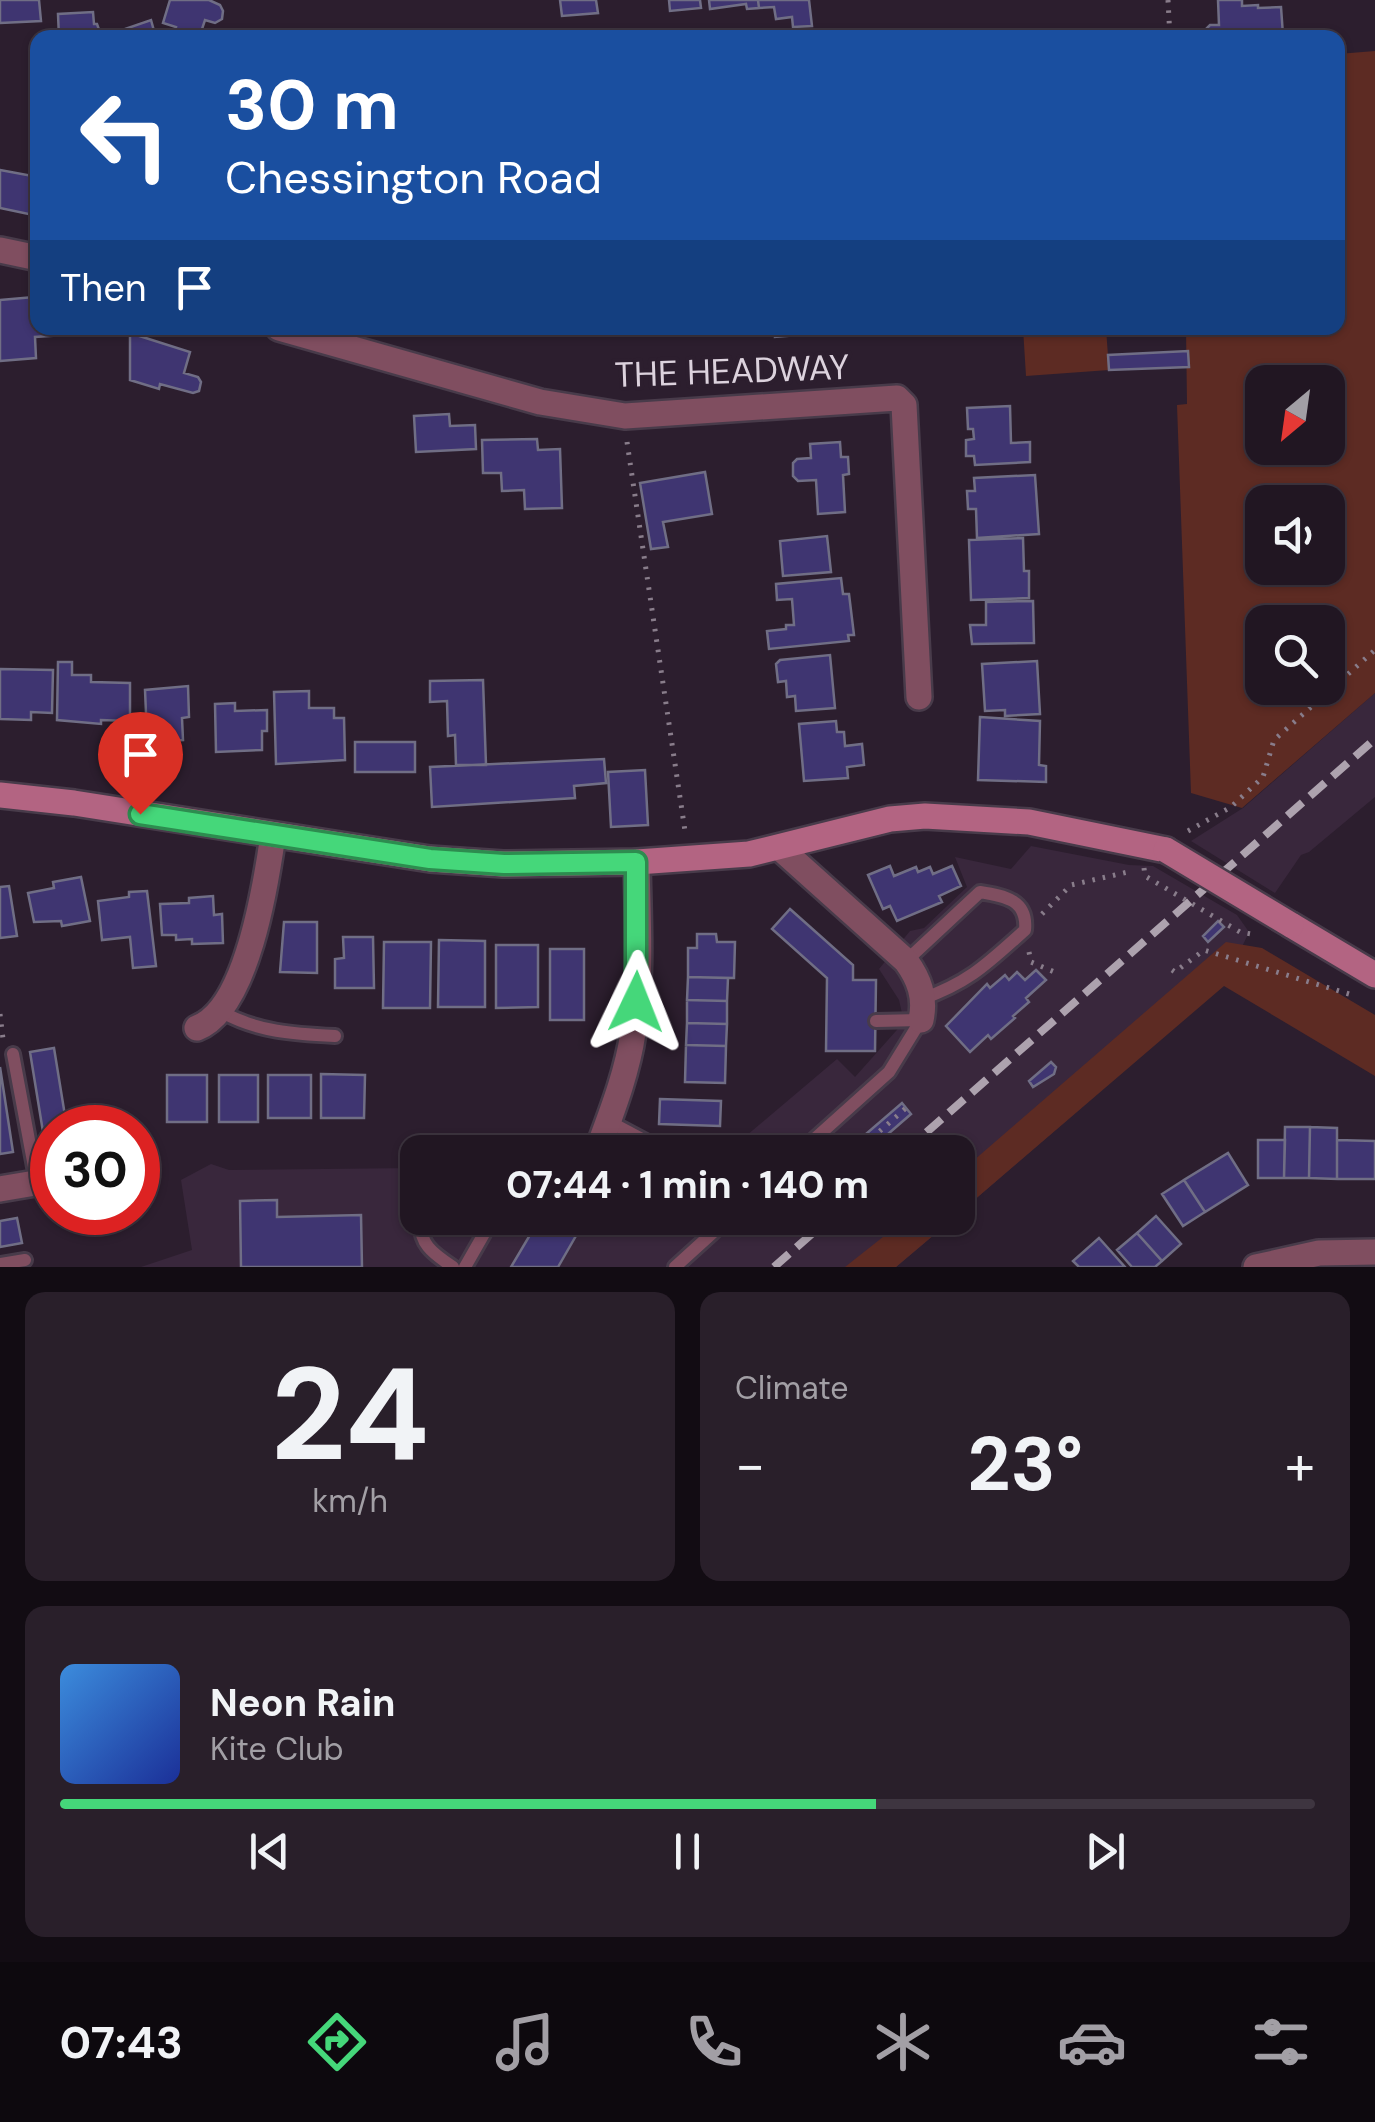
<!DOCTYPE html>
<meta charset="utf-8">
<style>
body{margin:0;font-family:"DM Sans",sans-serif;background:#291f2a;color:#f1f3f6;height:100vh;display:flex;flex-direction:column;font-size:38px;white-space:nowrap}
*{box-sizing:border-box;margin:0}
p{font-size:32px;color:#a29fa5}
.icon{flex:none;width:55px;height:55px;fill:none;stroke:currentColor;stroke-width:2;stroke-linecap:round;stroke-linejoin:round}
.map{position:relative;height:1267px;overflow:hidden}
.panel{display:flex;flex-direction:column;gap:25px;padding:25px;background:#120c13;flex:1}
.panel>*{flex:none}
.banner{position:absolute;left:30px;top:30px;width:1315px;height:305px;border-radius:20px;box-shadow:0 2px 8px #0004,0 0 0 2px #3e3540;background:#1a4fa0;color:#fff;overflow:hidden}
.needle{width:65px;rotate:209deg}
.buttons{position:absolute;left:1245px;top:365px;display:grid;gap:20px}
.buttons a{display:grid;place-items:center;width:100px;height:100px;border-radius:20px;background:#211622;box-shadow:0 2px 8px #0004,0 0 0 2px #3e3540;font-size:50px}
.speed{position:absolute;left:30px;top:1105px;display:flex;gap:20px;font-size:50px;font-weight:700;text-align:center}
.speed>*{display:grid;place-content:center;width:130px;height:130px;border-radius:50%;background:#211622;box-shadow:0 2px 8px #0004,0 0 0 2px #3e3540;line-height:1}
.speed .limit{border:15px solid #d22;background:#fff;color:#111}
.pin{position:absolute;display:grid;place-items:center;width:85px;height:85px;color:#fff;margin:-102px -42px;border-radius:50% 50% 50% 0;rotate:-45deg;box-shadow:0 0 10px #0007}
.pin .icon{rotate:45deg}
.me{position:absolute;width:110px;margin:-55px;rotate:2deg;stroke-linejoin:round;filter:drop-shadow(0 0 8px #0008)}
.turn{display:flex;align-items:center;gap:35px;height:210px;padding:0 30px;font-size:45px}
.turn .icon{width:130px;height:130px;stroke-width:2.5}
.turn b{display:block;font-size:70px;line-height:85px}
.then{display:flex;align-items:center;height:95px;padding:0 30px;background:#0003;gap:20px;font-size:38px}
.big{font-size:75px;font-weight:700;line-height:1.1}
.panel .widget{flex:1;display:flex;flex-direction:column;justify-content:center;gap:15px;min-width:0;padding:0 35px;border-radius:20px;background:#291f2a}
.panel .dial{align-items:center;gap:0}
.dial b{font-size:130px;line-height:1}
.song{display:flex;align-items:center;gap:30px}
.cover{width:120px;height:120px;border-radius:15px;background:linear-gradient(135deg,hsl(210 70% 55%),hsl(230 70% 35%))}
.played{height:10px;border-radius:5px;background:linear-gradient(90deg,#45d77a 65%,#3e3540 65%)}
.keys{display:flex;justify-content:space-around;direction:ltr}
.heat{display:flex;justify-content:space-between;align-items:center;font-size:55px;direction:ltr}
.panel .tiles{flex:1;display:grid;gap:25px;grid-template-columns:1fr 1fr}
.widget:last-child{grid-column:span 2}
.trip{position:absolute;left:400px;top:1135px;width:575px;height:100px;border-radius:20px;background:#211622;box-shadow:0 2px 8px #0004,0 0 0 2px #3e3540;font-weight:700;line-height:100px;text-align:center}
.tabs{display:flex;height:160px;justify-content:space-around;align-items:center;background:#0d090e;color:#a29fa5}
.tabs .icon{width:70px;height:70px}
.tabs .on{color:#45d77a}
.tabs b{font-size:45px;color:#f1f3f6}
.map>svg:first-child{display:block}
.built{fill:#39273c}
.green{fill:#5d2b23;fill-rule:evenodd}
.building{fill:#3f3571;stroke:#706e85;stroke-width:2.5}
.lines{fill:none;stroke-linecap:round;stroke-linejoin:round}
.service-casing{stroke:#483b4a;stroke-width:18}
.minor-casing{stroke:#483b4a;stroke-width:30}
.secondary-casing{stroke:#483b4a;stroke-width:30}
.path{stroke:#897d8b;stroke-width:5;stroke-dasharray:2.5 8;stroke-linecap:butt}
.service{stroke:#804e60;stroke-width:12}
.minor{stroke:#804e60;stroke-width:25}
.secondary{stroke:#b36482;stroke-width:25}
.rail{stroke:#ada2ae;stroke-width:8;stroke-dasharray:20 10;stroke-linecap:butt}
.secondary-bridge-casing{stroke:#483b4a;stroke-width:30;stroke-linecap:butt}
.path-bridge{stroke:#897d8b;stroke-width:5;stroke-dasharray:2.5 8;stroke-linecap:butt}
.secondary-bridge{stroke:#b36482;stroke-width:25}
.route-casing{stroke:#2d8c4f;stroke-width:25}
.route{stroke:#45d77a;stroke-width:18}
.labels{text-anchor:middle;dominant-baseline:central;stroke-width:8;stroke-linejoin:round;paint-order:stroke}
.street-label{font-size:35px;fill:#dcd2dd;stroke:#2c1e2e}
</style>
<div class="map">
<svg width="1375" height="1267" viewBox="0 0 1375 1267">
<rect width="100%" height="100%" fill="#2c1e2e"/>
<path class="built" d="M1375,693V797L1309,852L1301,855L1275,893L1191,841L1243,808Z
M1031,846L1129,865L1153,866L1237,915L1249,932L1224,985L958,1214V1152H727L837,1059L855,1077L904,1022L899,1000L879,969L910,931L924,928L967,887L955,857L1011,869Z
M211,1164L229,1170L417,1168L418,1218H954L896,1267H141L192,1250L181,1180Z"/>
<path class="green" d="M1375,51V693L1242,808L1191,793L1177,405L1187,404L1186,328H1338V54ZM1262,382H1328V448H1262ZM1262,502H1328V568H1262ZM1262,622H1328V688H1262Z
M1023,328H1106L1109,370L1026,376Z
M1226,942L1262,948L1375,1015V1076L1224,986L958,1214V1174Z
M907,1218H954L896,1267H845Z"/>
<path class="building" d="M0,0H39L41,21L0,23Z
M170,0H209L220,5L223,11L222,19L215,23L205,20L201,32L206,33L205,38H177L174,34L176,27L163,23Z
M560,0H596L598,13L562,16Z
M669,0H700L701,8L670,11Z
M709,0H758L759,8L747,9L746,4L710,9Z
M758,0H809L812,26L793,27L792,17L776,19L774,7L759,8Z
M1218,0H1242V6L1258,5V8L1281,7L1283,35L1210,38L1206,29L1210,25H1219Z
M93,12L94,24H97L102,38H59L58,14Z
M151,20L156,38H121L119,31Z
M0,170L38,177V216L0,208Z
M34,297L38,300V328H63V335L35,337L36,358L0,361V300Z
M624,328H680V332L624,335Z
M757,328H796L797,335L775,337V331L757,332Z
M130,333L190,352L184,373L198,377L201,382L199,391L193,393L160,384L159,389L130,380Z
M1188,351L1189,367L1109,370L1108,355Z
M1010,406L1011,443L1030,442V462L975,465L974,456H966V440L974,439L973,429H968L967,408Z
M449,414L450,426L475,425L476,449L416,452L414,416Z
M537,439L538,450L560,449L562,508L525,509L524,490L502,491L501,473H483L482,440Z
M840,442L841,457H848L849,474L843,475L845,512L818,514L816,480L798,481L793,476V463L797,459L811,458L810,444Z
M705,472L712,514L663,522L668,547L651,549L640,483Z
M1035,475L1039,534L977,538L976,509H968L967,491H975L974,478Z
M827,536L831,572L783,576L780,541Z
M1023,538L1024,571H1029V598L971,600L969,540Z
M841,578L843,594H849L854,635H848L849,641L769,649L767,631L786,629V625H794L792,599L777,600L776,584Z
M1033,601L1034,643L972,644L970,625H986V602Z
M830,655L835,708L796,711L795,696L787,697L786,681L778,682L776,664L780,660Z
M1037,661L1040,714L1005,716V710L985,711L982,664Z
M58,662H72V675H91V682L130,683V721L101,720V724L57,720Z
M0,669L53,670L52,713L31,712V720L0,719Z
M483,680L486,765H456L455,735L448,736L447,701L430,702V681Z
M188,686L189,717L182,718L183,740L165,741V735L147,736L145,690Z
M309,691V708H334V718H344L345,760L276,764L274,692Z
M235,703V711L267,710V731H262V750L216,752L215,704Z
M980,717L1040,721L1039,765L1046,766V782L978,780Z
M836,721L837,732H844L845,746L862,744L864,765L847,767L848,778L804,781L799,724Z
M355,742H415V772H355Z
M604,759L606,783L574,786L575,798L432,807L430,767Z
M645,770L648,825L611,827L608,772Z
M890,866L894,876L916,867L918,872L930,867L933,874L952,866L961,886L939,896L942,902L897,921L890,906L883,909L868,875Z
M81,877L90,921L62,926L61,921L34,922L28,893L54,888L53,882Z
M9,886L17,936L0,938V887Z
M147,891L156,966L133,968L130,937L102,940L98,901L129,897V892Z
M213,896L214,915L222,914L223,943L192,944V939L176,940V935H162L160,904L189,903V898Z
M790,909L853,965V980H876L875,1051H826L827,978L772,929Z
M1218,921L1224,927L1208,942L1203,936Z
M284,922H317V973L280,972Z
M697,934H716L717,942H735L734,978L688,977V948H697Z
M343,937H373L374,988H335V959L344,958Z
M439,940L485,941V1007H438Z
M384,942H431L430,1008H383Z
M496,945H538V1007L496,1008Z
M550,949H584V1020H550Z
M1036,970L1046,980L1026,998L1029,1002L1013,1016L1015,1018L991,1039L988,1035L970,1052L946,1026L987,984L990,988L1005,975L1009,980L1017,972L1025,980Z
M688,977L728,978L727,1001L687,1000Z
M687,1000L727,1001V1024L687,1023Z
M687,1023L727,1024L726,1046L686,1045Z
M686,1045L726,1046L725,1083L685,1082Z
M54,1048L67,1128H52V1137L44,1138L30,1052Z
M1051,1062L1056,1067L1054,1074L1033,1087L1029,1081Z
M0,1067L13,1152L0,1154Z
M321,1074L365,1075L364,1118H321Z
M167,1075H207V1122H167Z
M219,1075H258V1122H219Z
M268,1075H311V1118H268Z
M660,1099L721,1101L720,1126L659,1124Z
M902,1103L911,1114L873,1147L878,1152H845Z
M1285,1127H1310L1309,1178H1284Z
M1310,1127L1337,1128V1179L1309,1178Z
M1258,1140H1285L1284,1178H1258Z
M1337,1140L1375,1141V1179H1337Z
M1228,1153L1248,1185L1205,1212L1184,1180Z
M1184,1180L1205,1212L1183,1226L1162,1194Z
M277,1200V1217L361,1215L362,1267H241L240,1201Z
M1156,1216L1181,1244L1162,1261L1137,1233Z
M17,1218L22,1243L0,1247V1221Z
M540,1218H549L577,1234L558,1267H511Z
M1137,1233L1162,1261L1155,1267H1132L1117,1250Z
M1099,1238L1125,1267H1079L1073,1261Z"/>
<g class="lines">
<defs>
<path id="service" d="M906,961L980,892C1005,896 1028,900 1025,930C988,963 970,982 922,999
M222,1012C258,1032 294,1034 335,1036
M876,1021L921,1020
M13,1054L37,1183
M608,1121L657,1147L716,1149
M800,1152L889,1072L921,1020
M421,1218C418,1243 432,1253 453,1267
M0,1264L25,1260
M465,1267L493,1218
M675,1267L729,1218"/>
<path id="minor" d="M0,250L38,258
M279,328L540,402L625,416L897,398L904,405L919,697
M781,849L906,961C919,979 926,997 921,1020
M197,1028C247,1009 266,884 273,835
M597,1152C611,1114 627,1074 633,1033C642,977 638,919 637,862
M0,1189L47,1181
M1256,1267L1319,1253L1375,1252"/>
<path id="secondary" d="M0,795L74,803L430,859L503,864L637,862L749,854L890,819L925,816L1029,822L1166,850
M1291,925L1375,975"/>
</defs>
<use href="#service" class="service-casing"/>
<use href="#minor" class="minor-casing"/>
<use href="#secondary" class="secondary-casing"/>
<path class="path" d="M1168,0L1170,38
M627,442L685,831
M1188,831L1231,807L1263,777L1274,740L1375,650
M1042,914L1071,885L1128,872
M1029,952L1031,962L1059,974
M1172,970L1175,972L1204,950L1349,994
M0,1014L3,1039
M856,1152L906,1108"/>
<use href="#service" class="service"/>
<use href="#minor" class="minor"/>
<use href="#secondary" class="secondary"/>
<path class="rail" d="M904,1152L1375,739
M774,1267L830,1218"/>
<defs>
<path id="secondary-bridge" d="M1166,850L1291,925"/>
</defs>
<use href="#secondary-bridge" class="secondary-bridge-casing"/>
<path class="path-bridge" d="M1144,868L1145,876L1240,932L1251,934"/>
<use href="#secondary-bridge" class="secondary-bridge"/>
</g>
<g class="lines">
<defs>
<path id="route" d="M140,814L430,859L504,864L636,862V1002"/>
</defs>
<use href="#route" class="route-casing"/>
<use href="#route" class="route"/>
</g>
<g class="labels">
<g class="street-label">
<text transform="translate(732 371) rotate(-2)">THE HEADWAY</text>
</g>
</g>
</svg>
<div class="buttons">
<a><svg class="needle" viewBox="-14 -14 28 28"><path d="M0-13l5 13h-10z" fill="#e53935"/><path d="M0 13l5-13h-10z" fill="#a29fa5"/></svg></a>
<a><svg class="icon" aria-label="sound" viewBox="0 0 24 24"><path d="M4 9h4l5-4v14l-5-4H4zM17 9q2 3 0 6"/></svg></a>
<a><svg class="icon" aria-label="search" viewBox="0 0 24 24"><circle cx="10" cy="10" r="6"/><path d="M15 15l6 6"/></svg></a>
</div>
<div class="speed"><div class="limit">30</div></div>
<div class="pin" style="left:140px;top:814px;background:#d93025"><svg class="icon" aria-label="arrive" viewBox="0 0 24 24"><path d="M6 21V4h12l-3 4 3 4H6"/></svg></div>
<svg class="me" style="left:636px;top:1002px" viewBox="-20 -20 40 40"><path d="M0-17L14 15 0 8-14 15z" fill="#45d77a" stroke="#fff" stroke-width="4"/></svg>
<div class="trip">07:44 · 1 min · 140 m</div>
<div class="banner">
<div class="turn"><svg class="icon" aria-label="left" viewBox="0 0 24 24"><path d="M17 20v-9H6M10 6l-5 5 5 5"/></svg><div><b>30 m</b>Chessington Road</div></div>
<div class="then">Then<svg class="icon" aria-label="arrive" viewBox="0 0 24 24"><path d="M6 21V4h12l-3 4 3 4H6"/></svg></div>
</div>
</div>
<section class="panel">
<div class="tiles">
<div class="widget dial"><b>24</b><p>km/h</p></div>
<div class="widget"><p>Climate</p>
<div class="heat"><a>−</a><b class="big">23°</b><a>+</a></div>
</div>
<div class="widget">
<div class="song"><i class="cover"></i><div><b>Neon Rain</b><p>Kite Club</p></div></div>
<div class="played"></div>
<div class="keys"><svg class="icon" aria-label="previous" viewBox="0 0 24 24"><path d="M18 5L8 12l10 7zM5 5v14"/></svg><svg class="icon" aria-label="pause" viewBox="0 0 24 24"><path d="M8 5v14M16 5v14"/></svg><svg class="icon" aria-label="next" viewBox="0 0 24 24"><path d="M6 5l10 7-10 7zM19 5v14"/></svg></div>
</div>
</div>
</section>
<nav class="tabs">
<b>07:43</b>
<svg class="icon on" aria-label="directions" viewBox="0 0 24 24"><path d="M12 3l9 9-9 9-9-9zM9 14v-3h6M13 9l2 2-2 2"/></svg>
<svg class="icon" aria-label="music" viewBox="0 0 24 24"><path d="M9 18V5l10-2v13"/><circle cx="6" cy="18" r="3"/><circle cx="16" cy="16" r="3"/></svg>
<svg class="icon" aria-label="phone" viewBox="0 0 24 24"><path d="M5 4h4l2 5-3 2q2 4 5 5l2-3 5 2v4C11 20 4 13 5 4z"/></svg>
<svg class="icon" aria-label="climate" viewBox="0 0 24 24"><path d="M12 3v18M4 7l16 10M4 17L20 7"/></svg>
<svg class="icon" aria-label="car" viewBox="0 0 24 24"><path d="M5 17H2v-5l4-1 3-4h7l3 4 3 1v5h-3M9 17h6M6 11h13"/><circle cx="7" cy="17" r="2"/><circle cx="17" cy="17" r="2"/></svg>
<svg class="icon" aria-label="filters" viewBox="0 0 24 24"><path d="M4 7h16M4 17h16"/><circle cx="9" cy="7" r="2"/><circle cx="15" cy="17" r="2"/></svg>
</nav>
